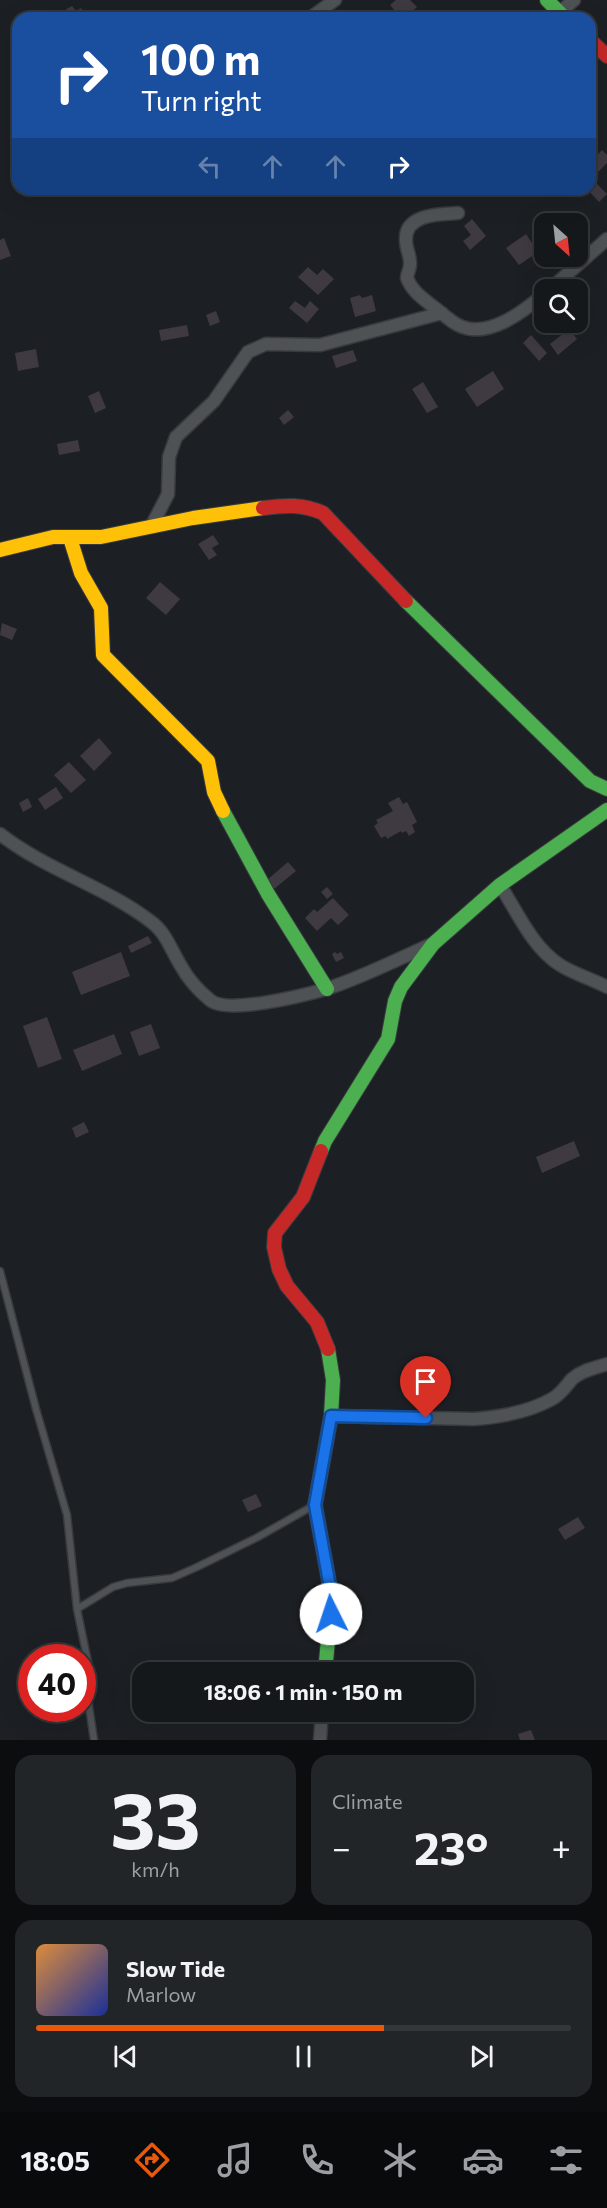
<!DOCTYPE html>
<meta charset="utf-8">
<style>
body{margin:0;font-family:Commissioner,sans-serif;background:#222528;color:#f1f3f6;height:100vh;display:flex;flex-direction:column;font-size:22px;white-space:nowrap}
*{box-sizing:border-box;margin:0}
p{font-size:20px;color:#9da0a3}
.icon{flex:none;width:33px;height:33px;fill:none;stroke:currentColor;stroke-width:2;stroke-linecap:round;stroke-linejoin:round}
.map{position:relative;height:1740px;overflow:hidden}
.panel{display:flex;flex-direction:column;gap:15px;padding:15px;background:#0c0d0f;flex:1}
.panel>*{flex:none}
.hud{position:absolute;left:12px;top:12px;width:584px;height:183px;border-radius:18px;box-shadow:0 6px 24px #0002,0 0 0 2px #34373a;background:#1a4fa0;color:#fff;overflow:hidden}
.needle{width:39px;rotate:153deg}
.controls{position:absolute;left:534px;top:213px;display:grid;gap:12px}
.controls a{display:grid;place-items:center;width:54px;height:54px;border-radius:12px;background:#15181b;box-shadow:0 6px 24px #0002,0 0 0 2px #34373a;font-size:30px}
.speed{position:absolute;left:18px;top:1644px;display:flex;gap:12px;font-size:30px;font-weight:700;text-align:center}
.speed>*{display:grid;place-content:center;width:78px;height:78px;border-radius:50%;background:#15181b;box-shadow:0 6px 24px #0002,0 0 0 2px #34373a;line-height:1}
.speed .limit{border:9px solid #d22;background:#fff;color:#111}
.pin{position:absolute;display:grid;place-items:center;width:51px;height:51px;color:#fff;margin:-62px -26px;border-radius:50% 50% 50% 0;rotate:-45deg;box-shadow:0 0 6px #0007}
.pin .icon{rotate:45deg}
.me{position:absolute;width:66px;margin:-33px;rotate:356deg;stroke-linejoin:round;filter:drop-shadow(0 0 4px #0008)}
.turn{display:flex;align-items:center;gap:21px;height:126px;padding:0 30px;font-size:27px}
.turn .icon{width:78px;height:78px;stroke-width:2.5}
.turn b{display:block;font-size:42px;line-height:51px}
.lanes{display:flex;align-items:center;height:57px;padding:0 30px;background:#0003;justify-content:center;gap:30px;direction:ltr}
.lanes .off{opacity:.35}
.big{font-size:45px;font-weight:700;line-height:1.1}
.panel .card{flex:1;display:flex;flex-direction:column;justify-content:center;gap:9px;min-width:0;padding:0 21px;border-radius:18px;background:#222528}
.panel .dial{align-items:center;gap:0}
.dial b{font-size:78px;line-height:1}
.song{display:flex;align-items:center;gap:18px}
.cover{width:72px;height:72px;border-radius:9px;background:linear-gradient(135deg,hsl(30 70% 55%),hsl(230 70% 35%))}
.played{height:6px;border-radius:3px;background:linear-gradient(90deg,#ea580c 65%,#34373a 65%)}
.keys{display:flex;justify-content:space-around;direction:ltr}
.heat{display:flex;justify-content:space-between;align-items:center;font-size:33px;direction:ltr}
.panel .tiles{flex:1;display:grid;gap:15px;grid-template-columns:1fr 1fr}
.card:last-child{grid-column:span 2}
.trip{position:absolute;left:132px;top:1662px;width:342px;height:60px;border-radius:18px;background:#15181b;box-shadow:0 6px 24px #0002,0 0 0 2px #34373a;font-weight:700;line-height:60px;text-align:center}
.menu{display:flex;height:96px;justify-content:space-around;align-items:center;background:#080a0b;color:#9da0a3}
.menu .icon{width:42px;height:42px}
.menu .current{color:#ea580c}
.menu b{font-size:27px;color:#f1f3f6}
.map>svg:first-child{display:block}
.building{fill:#3f3942}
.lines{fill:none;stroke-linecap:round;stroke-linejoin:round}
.lane-casing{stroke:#383a3e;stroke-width:9}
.street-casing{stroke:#383a3e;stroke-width:15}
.fast-casing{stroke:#383a3e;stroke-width:16}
.slow-casing{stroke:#383a3e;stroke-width:16}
.jam-casing{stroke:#383a3e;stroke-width:16}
.lane{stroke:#4f5255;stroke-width:6}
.street{stroke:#4f5255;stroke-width:12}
.fast{stroke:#4caf50;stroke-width:14}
.slow{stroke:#ffc107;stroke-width:14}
.jam{stroke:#c62828;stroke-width:14}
.route-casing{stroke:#114b97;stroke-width:15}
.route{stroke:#1a73e8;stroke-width:10}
</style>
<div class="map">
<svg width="607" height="1740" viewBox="0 0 607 1740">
<rect width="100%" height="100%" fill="#1c2024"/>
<path class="building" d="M396,0H410L417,7L404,18H401L390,5Z
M72,6L76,11L81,8L87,18H56L55,16Z
M602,150L607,155V163L597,173L590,166V163Z
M596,183L607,194L599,202L588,190Z
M472,219L486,236L470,250L463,241L471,235L464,226Z
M526,234L538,252L519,265L506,248Z
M4,238L11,256L0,260V240Z
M308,267L317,275L323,269L334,279L318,295L298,277Z
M360,295L362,298L372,295L376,311L355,317L350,298Z
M295,301L305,308L310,301L319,309L307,323L289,308Z
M216,311L220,322L210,326L206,315Z
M578,315L585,327L575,333L568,322H578Z
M187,325L189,336L161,341L159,330Z
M569,329L577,339L558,355L550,344Z
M531,335L547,353L539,361L523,343Z
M36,349L39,367L18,371L15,353Z
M353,350L357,361L336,368L332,356Z
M493,371L504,389L477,407L465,389Z
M423,382L438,407L427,413L412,389Z
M99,391L106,408L95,413L88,396Z
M288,410L294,417L284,425L279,418Z
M78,440L80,451L59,455L57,444Z
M213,535L219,544L212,548L217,555L209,560L198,544Z
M160,582L180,599L166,615L146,598Z
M2,623L17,629L12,640L0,635Z
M99,738L112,753L94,771L80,756Z
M69,762L86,780L71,793L54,775Z
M56,787L63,798L45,810L38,799Z
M399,797L403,804L407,802L417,822L412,825L415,832L409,836L406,831L402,833L401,831L387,839L386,836L381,838L374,826L378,823L376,820L393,811L388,803Z
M28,798L32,807L23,812L19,803Z
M288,862L296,871L274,889L267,880Z
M327,887L333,894L327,899L321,892Z
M333,898L349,915L338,925L331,918L317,931L305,918L314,909L317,912Z
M148,936L152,943L131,953L128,946Z
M121,952L130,976L81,995L72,972Z
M335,952L337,954L341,952L344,958L336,962L332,954Z
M47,1017L62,1059L38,1068L23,1026Z
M151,1024L160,1048L139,1056L130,1032Z
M114,1034L122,1054L82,1071L73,1050Z
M84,1122L89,1132L76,1138L72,1128Z
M574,1141L580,1156L542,1173L536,1157Z
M256,1494L262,1506L248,1512L242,1500Z
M578,1517L585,1528L565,1540L558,1529Z
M531,1730L535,1740H520L518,1734Z"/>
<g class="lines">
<defs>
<path id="lane" d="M0,1271L36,1409L67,1515L77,1609L89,1667L87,1693L94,1740
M77,1609L113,1587L127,1583L172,1578L197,1567L258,1537L311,1507"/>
<path id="street" d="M559,13L574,0
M310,18L335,0
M458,213C439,214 404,214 406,241C406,249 411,257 410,265C410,269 407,274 407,278C412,292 424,299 435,308C442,313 450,321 458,325C487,340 523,312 544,294
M549,290L607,239
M152,525L168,494L169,457L176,437L214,401L248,352L266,344L320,345L442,313
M0,834C46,870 104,886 150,921C166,932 171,950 181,966C188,979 199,991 210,1000C227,1015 305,995 326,989C361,978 398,959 432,944
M500,885C517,912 533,948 560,965C574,974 592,979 607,987
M331,1416L474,1419C500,1417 529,1412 552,1399C561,1394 566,1386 572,1379C582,1370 595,1368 607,1364
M320,1740L322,1712"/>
<path id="fast" d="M547,0L565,18
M406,601L590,781L607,789
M223,811L268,894L327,989
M321,1151L325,1141L388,1039L395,1001L401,987L433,944L500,885L607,810
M325,1672L332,1598L315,1505L331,1416L333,1380L328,1349"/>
<path id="slow" d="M70,538L81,573L101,608L103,655L208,761L214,792L223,811
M0,550L53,537H101L193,518L263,508"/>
<path id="jam" d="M590,40L607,56
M263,508C286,505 302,504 323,513L406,601
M321,1151L303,1197L275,1233L274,1247L279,1269L287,1286L317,1322L328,1349"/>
</defs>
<use href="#lane" class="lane-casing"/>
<use href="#street" class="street-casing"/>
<use href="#fast" class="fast-casing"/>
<use href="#slow" class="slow-casing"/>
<use href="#jam" class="jam-casing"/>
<use href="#lane" class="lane"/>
<use href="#street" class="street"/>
<use href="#fast" class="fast"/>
<use href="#slow" class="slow"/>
<use href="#jam" class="jam"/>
</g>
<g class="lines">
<defs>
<path id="route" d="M331,1614L332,1598L315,1505L331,1416L426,1418"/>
</defs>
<use href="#route" class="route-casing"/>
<use href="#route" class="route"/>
</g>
</svg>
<div class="controls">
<a><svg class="needle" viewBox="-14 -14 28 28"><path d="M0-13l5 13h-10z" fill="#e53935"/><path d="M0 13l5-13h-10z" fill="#9da0a3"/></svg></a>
<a><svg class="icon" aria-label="search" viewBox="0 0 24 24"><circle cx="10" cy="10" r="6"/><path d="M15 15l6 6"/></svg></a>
</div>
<div class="speed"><div class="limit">40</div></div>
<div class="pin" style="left:426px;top:1418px;background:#d93025"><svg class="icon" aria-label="arrive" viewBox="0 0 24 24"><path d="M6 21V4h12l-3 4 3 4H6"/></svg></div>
<svg class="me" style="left:331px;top:1614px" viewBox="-20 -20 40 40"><circle r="19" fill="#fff"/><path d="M0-13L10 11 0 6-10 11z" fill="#1a73e8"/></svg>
<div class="trip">18:06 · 1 min · 150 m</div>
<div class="hud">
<div class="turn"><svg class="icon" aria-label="right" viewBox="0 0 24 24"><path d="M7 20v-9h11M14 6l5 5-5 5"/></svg><div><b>100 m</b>Turn right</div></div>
<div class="lanes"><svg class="icon off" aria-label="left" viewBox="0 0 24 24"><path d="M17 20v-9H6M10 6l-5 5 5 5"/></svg><svg class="icon off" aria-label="ahead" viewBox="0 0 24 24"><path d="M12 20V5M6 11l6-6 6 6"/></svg><svg class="icon off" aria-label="ahead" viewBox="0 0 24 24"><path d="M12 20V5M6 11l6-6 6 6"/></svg><svg class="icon" aria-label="right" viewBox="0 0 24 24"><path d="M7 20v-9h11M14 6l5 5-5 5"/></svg></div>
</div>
</div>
<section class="panel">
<div class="tiles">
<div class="card dial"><b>33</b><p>km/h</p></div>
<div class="card"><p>Climate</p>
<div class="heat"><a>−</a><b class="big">23°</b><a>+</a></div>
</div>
<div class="card">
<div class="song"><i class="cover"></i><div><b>Slow Tide</b><p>Marlow</p></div></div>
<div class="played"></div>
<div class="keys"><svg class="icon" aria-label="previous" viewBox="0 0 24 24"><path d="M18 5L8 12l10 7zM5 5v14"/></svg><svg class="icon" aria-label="pause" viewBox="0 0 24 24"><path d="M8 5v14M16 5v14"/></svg><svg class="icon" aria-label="next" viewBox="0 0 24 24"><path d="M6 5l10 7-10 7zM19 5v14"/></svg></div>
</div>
</div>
</section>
<nav class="menu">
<b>18:05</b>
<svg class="icon current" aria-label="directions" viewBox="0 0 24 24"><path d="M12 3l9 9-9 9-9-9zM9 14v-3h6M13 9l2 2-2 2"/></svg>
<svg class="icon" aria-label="music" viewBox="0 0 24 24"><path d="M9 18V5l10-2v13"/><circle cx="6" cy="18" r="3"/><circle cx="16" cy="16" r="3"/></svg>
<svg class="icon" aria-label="phone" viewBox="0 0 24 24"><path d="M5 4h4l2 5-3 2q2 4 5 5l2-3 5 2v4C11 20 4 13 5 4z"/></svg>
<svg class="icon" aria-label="climate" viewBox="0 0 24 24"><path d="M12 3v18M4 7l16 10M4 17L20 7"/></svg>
<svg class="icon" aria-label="car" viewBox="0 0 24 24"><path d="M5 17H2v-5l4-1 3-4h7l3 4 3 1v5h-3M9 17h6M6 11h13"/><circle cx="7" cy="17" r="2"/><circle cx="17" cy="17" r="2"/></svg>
<svg class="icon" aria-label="filters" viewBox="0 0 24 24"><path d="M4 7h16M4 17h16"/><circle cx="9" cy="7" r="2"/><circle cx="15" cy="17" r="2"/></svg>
</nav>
